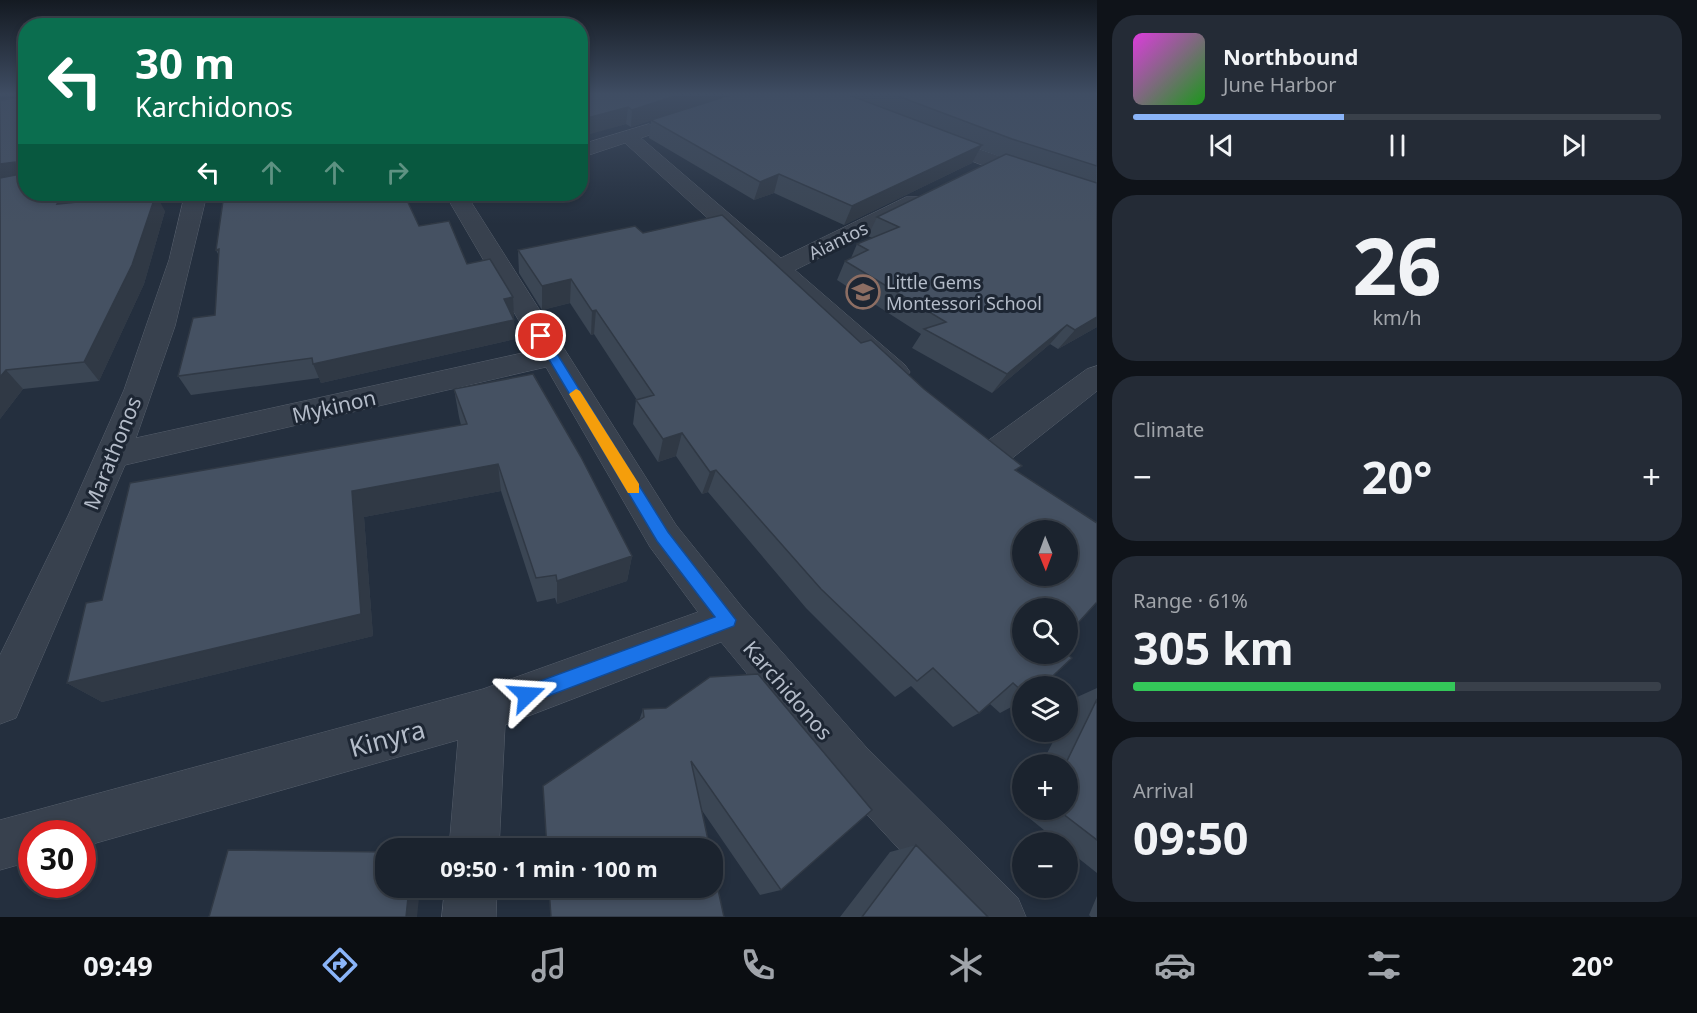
<!DOCTYPE html>
<meta charset="utf-8">
<style>
body{margin:0;font-family:"Noto Sans",sans-serif;background:#242b36;color:#f1f3f6;height:100vh;display:flex;flex-direction:column;font-size:22px;white-space:nowrap}
*{box-sizing:border-box;margin:0}
p{font-size:20px;color:#a0a4aa}
.icon{flex:none;width:33px;height:33px;fill:none;stroke:currentColor;stroke-width:2;stroke-linecap:round;stroke-linejoin:round}
.map{position:relative;flex:1;overflow:hidden}
.sheet{display:flex;flex-direction:column;gap:15px;padding:15px;background:#0f1319;width:600px}
.sheet>*{flex:none}
.hud{position:absolute;left:18px;top:18px;width:570px;height:183px;border-radius:24px;box-shadow:0 3px 9px #0003,0 0 0 2px #39404a;background:#0b6e4f;color:#fff;overflow:hidden}
.needle{width:39px;rotate:179deg}
.fabs{position:absolute;left:1012px;top:520px;display:grid;gap:12px}
.fabs a{display:grid;place-items:center;width:66px;height:66px;border-radius:50%;background:#1b232e;box-shadow:0 3px 9px #0003,0 0 0 2px #39404a;font-size:30px}
.speed{position:absolute;left:18px;top:820px;display:flex;gap:12px;font-size:30px;font-weight:700;text-align:center}
.speed>*{display:grid;place-content:center;width:78px;height:78px;border-radius:50%;background:#1b232e;box-shadow:0 3px 9px #0003,0 0 0 2px #39404a;line-height:1}
.speed .limit{border:9px solid #d22;background:#fff;color:#111}
.pin{position:absolute;display:grid;place-items:center;width:51px;height:51px;color:#fff;margin:-26px;border:3px solid #fff;border-radius:50%;box-shadow:0 2px 6px #0007}
.me{position:absolute;width:66px;margin:-33px;rotate:70deg;stroke-linejoin:round;filter:drop-shadow(0 0 4px #0008)}
.turn{display:flex;align-items:center;gap:21px;height:126px;padding:0 18px;font-size:27px}
.turn .icon{width:78px;height:78px;stroke-width:2.5}
.turn b{display:block;font-size:42px;line-height:51px}
.lanes{display:flex;align-items:center;height:57px;padding:0 18px;background:#0003;justify-content:center;gap:30px;direction:ltr}
.lanes .off{opacity:.35}
.big{font-size:45px;font-weight:700;line-height:1.1}
.sheet .tile{flex:1;display:flex;flex-direction:column;justify-content:center;gap:9px;min-width:0;padding:0 21px;border-radius:24px;background:#242b36}
.sheet .dial{align-items:center;gap:0}
.dial b{font-size:78px;line-height:1}
.song{display:flex;align-items:center;gap:18px}
.cover{width:72px;height:72px;border-radius:9px;background:linear-gradient(135deg,hsl(300 70% 55%),hsl(120 70% 35%))}
.played{height:6px;border-radius:3px;background:linear-gradient(90deg,#8ab4f8 40%,#39404a 40%)}
.keys{display:flex;justify-content:space-around;direction:ltr}
.heat{display:flex;justify-content:space-between;align-items:center;font-size:33px;direction:ltr}
.charge{height:9px;border-radius:4px;background:linear-gradient(90deg,#34c759 61%,#39404a 0)}
.trip{position:absolute;left:375px;top:838px;width:348px;height:60px;border-radius:24px;background:#1b232e;box-shadow:0 3px 9px #0003,0 0 0 2px #39404a;font-weight:700;line-height:60px;text-align:center}
.menu{display:flex;height:96px;justify-content:space-around;align-items:center;background:#0b0e12;color:#a0a4aa}
.menu .icon{width:42px;height:42px}
.menu .current{color:#8ab4f8}
.menu b{font-size:27px;color:#f1f3f6}
main{display:flex;flex:1;min-height:0}
.map>svg:first-child{display:block}
.lines{fill:none;stroke-linecap:round;stroke-linejoin:round}
.minor-casing{stroke:#565f6c;stroke-width:1}
.minor{fill:#38414e;fill-rule:evenodd}
.wall{fill:#3b4654}
.shaded-wall{fill:#303945}
.building{fill:#455162;stroke:#303945;stroke-width:1.5;fill-rule:evenodd}
.route{fill:#1a73e8;stroke:#114b97;stroke-width:1.5}
.slow{fill:#f59e0b}
.labels{text-anchor:middle;dominant-baseline:central;stroke-width:6;stroke-linejoin:round;paint-order:stroke}
.far-street-label{font-size:18px;fill:#b4bcc9;stroke:#1d2633}
.far-poi-label{font-size:18px;fill:#b4bcc9;stroke:#1d2633;text-anchor:start}
.street-label{font-size:21px;fill:#b4bcc9;stroke:#1d2633}
.near-street-label{font-size:26px;fill:#b4bcc9;stroke:#1d2633}
</style>
<main>
<div class="map">
<svg width="1097" height="917" viewBox="0 0 1097 917">
<rect width="100%" height="100%" fill="#242f3e"/>
<g class="lines">
<defs>
<path id="minor" d="M649,124L658,129L655,133L641,138L781,258L906,197H922L925,202L922,207L795,270L905,365L910,372L905,379L895,382L885,379L625,143L580,158V145Z
M935,134L1097,190V203L987,167L928,144L926,140Z
M185,194H207L175,326L136,438L536,350L445,194H466L676,525L742,607L866,747L1018,898L1026,917H962L834,779L721,642L505,725L499,849H449L458,740L82,847V834H32V861L0,870V820L483,689L698,612L650,547L546,367L125,465L16,718L0,724V655L68,516L124,390L169,260Z
M1097,366V391L1006,463L994,467L982,463L978,454L982,445L1087,369Z
M445,888H497L496,917H442Z"/>
</defs>
<use href="#minor" class="minor-casing"/>
<use href="#minor" class="minor"/>
</g>
<path class="wall" d="M580,95H727L631,127L626,124L607,129Z
M730,95H1097V327L1058,349L1050,344L992,393L912,348L921,334L837,280L845,261L851,258L857,244L872,238L868,236L877,217L1001,157L980,149L972,163L844,225L774,193L754,200L649,138L651,120Z
M26,97L81,201L165,211L144,284L99,381L23,389L0,419Z
M419,226L467,264L514,317H513L514,320L515,339L321,383L319,378L191,395L178,376L215,315L219,256L216,250Z
M643,233L861,343L924,389L1017,471L1068,609L1023,687V701L1000,713L990,704L979,713L953,727L911,686L895,697L806,608L708,492L702,494L676,456L658,462L633,424L636,400H637L594,334L591,335L570,303L542,310L519,273L518,250Z
M454,389L632,556L627,581L557,604L555,598L537,602L501,491L364,517L373,636L102,702L67,683L102,600L461,425L459,417Z
M1097,688V873L1068,850V843H1060L1018,809L1023,799V810H1068V765H1041L1058,732H1068V712L1075,698Z
M666,708L781,890L760,895L701,809L639,721L643,709Z
M916,845L988,917H840L890,852Z
M1097,896V917H1091L1089,915Z"/>
<path class="shaded-wall" d="M678,95H727L631,127L632,110Z
M628,107L626,124L580,137V120Z
M982,145L972,163L844,225L852,206Z
M15,162L26,176L0,183V164Z
M779,174L774,193L754,200L760,182Z
M63,194H85L69,222L57,204Z
M156,194L165,211L144,284L99,381L84,362Z
M571,279L570,303L542,310V286Z
M513,297L514,317L506,319L504,299Z
M596,310L594,334L591,335L592,311Z
M1097,317V327L1058,349L1075,330Z
M514,320L515,339L321,383L313,364Z
M1067,325L1050,344L992,393L1007,374Z
M6,370L23,389L0,419V377Z
M682,433L676,456L658,462L663,439Z
M498,464L501,491L364,517L373,636L102,702L67,683L352,491Z
M716,470L708,492L702,494L710,472Z
M632,556L627,581L557,604V581Z
M409,888H420L417,917H406Z"/>
<path class="building" d="M580,95H678L632,110L628,107L580,120Z
M730,95H849L982,145L852,206L779,174L760,182L651,120Z
M895,95H1097V166L1012,139Z
M26,97V194H63L57,204L156,194L132,265L84,362L6,370L0,377V178L16,175L15,162L0,164V100Z
M1006,154L1097,183V317L1075,330L1067,325L1007,374L924,329L946,322L845,261L868,250L857,244L899,227L877,217Z
M224,194H404L419,226L449,221L467,264L490,259L513,297L504,299L514,320L313,364L312,358L178,376L193,318L215,315L219,249L216,250Z
M722,215L861,343L871,340L924,389L1022,466L1015,470L1097,523V602L1068,634V609H1023V654H1067L1072,658L1041,687H1023V692L1013,683L979,713L933,668L917,681L821,589L716,470L710,472L682,433L663,439L636,400L654,395L596,310L592,311L571,279L542,286L518,250L635,226L643,233ZM1023,531H1068V576H1023Z
M533,374L581,457L632,556L557,581L556,575L536,578L498,464L352,491L361,614L67,683L86,603L102,600L130,483L467,424L454,389Z
M758,674L872,810L781,890L691,761L710,849H547L543,786L644,717L643,709L666,708L710,677Z
M1097,699V840L1058,810H1068V765H1065Z
M916,845L988,917H862Z
M228,850L386,852V888H409L406,917H209Z
M712,862L724,917H551L549,888H712Z"/>
<linearGradient id="sky" x2="0" y2="1"><stop stop-color="#141a22"/><stop offset="0.42" stop-color="#3f4d63"/><stop offset="1" stop-color="#3f4d63" stop-opacity="0"/></linearGradient>
<rect width="1097" height="224" fill="url(#sky)"/>
<path class="route" d="M541,332L546,336L668,532L736,620L734,626L527,704L521,701L518,695L521,688L715,617L657,541L535,336Z"/>
<path class="slow" d="M576,389L580,391L639,484V493H628L569,394Z"/>
<defs>
<symbol id="school-ring" viewBox="-11 -11 22 22"><circle r="9.5" fill="#1d2633" stroke="#8d6e63" stroke-width="1.5"/><path d="M0-5L7-2L0 1L-7-2ZM-4 1L0 2.5L4 1V4Q0 6-4 4Z" fill="#8d6e63"/></symbol>
</defs>
<g fill-rule="evenodd">
<use href="#school-ring" x="844" y="273" width="38" height="38"/>
</g>
<g class="labels">
<g class="far-street-label">
<text transform="translate(838 240) rotate(-26)">Aiantos</text>
</g>
<g class="far-poi-label">
<text x="886" y="282">Little Gems<tspan x="886" dy="21">Montessori School</tspan></text>
</g>
<g class="street-label">
<text transform="translate(334 406) rotate(-13)">Mykinon</text>
<text transform="translate(112 453) rotate(-68)">Marathonos</text>
<text transform="translate(788 690) rotate(49)">Karchidonos</text>
</g>
<g class="near-street-label">
<text transform="translate(387 738) rotate(-15)">Kinyra</text>
</g>
</g>
</svg>
<div class="fabs">
<a><svg class="needle" viewBox="-14 -14 28 28"><path d="M0-13l5 13h-10z" fill="#e53935"/><path d="M0 13l5-13h-10z" fill="#a0a4aa"/></svg></a>
<a><svg class="icon" aria-label="search" viewBox="0 0 24 24"><circle cx="10" cy="10" r="6"/><path d="M15 15l6 6"/></svg></a>
<a><svg class="icon" aria-label="layers" viewBox="0 0 24 24"><path d="M12 4l9 5-9 5-9-5zM3 14l9 5 9-5"/></svg></a>
<a>+</a>
<a>−</a>
</div>
<div class="speed"><div class="limit">30</div></div>
<div class="pin" style="left:541px;top:336px;background:#d93025"><svg class="icon" aria-label="arrive" viewBox="0 0 24 24"><path d="M6 21V4h12l-3 4 3 4H6"/></svg></div>
<svg class="me" style="left:527px;top:695px" viewBox="-20 -20 40 40"><path d="M0-17L14 15 0 8-14 15z" fill="#1a73e8" stroke="#fff" stroke-width="4"/></svg>
<div class="trip">09:50 · 1 min · 100 m</div>
<div class="hud">
<div class="turn"><svg class="icon" aria-label="left" viewBox="0 0 24 24"><path d="M17 20v-9H6M10 6l-5 5 5 5"/></svg><div><b>30 m</b>Karchidonos</div></div>
<div class="lanes"><svg class="icon" aria-label="left" viewBox="0 0 24 24"><path d="M17 20v-9H6M10 6l-5 5 5 5"/></svg><svg class="icon off" aria-label="ahead" viewBox="0 0 24 24"><path d="M12 20V5M6 11l6-6 6 6"/></svg><svg class="icon off" aria-label="ahead" viewBox="0 0 24 24"><path d="M12 20V5M6 11l6-6 6 6"/></svg><svg class="icon off" aria-label="right" viewBox="0 0 24 24"><path d="M7 20v-9h11M14 6l5 5-5 5"/></svg></div>
</div>
</div>
<section class="sheet">
<div class="tile">
<div class="song"><i class="cover"></i><div><b>Northbound</b><p>June Harbor</p></div></div>
<div class="played"></div>
<div class="keys"><svg class="icon" aria-label="previous" viewBox="0 0 24 24"><path d="M18 5L8 12l10 7zM5 5v14"/></svg><svg class="icon" aria-label="pause" viewBox="0 0 24 24"><path d="M8 5v14M16 5v14"/></svg><svg class="icon" aria-label="next" viewBox="0 0 24 24"><path d="M6 5l10 7-10 7zM19 5v14"/></svg></div>
</div>
<div class="tile dial"><b>26</b><p>km/h</p></div>
<div class="tile"><p>Climate</p>
<div class="heat"><a>−</a><b class="big">20°</b><a>+</a></div>
</div>
<div class="tile"><p>Range · 61%</p><b class="big">305 km</b><div class="charge"></div></div>
<div class="tile"><p>Arrival</p><b class="big">09:50</b></div>
</section>
</main>
<nav class="menu">
<b>09:49</b>
<svg class="icon current" aria-label="directions" viewBox="0 0 24 24"><path d="M12 3l9 9-9 9-9-9zM9 14v-3h6M13 9l2 2-2 2"/></svg>
<svg class="icon" aria-label="music" viewBox="0 0 24 24"><path d="M9 18V5l10-2v13"/><circle cx="6" cy="18" r="3"/><circle cx="16" cy="16" r="3"/></svg>
<svg class="icon" aria-label="phone" viewBox="0 0 24 24"><path d="M5 4h4l2 5-3 2q2 4 5 5l2-3 5 2v4C11 20 4 13 5 4z"/></svg>
<svg class="icon" aria-label="climate" viewBox="0 0 24 24"><path d="M12 3v18M4 7l16 10M4 17L20 7"/></svg>
<svg class="icon" aria-label="car" viewBox="0 0 24 24"><path d="M5 17H2v-5l4-1 3-4h7l3 4 3 1v5h-3M9 17h6M6 11h13"/><circle cx="7" cy="17" r="2"/><circle cx="17" cy="17" r="2"/></svg>
<svg class="icon" aria-label="filters" viewBox="0 0 24 24"><path d="M4 7h16M4 17h16"/><circle cx="9" cy="7" r="2"/><circle cx="15" cy="17" r="2"/></svg>
<b>20°</b>
</nav>
